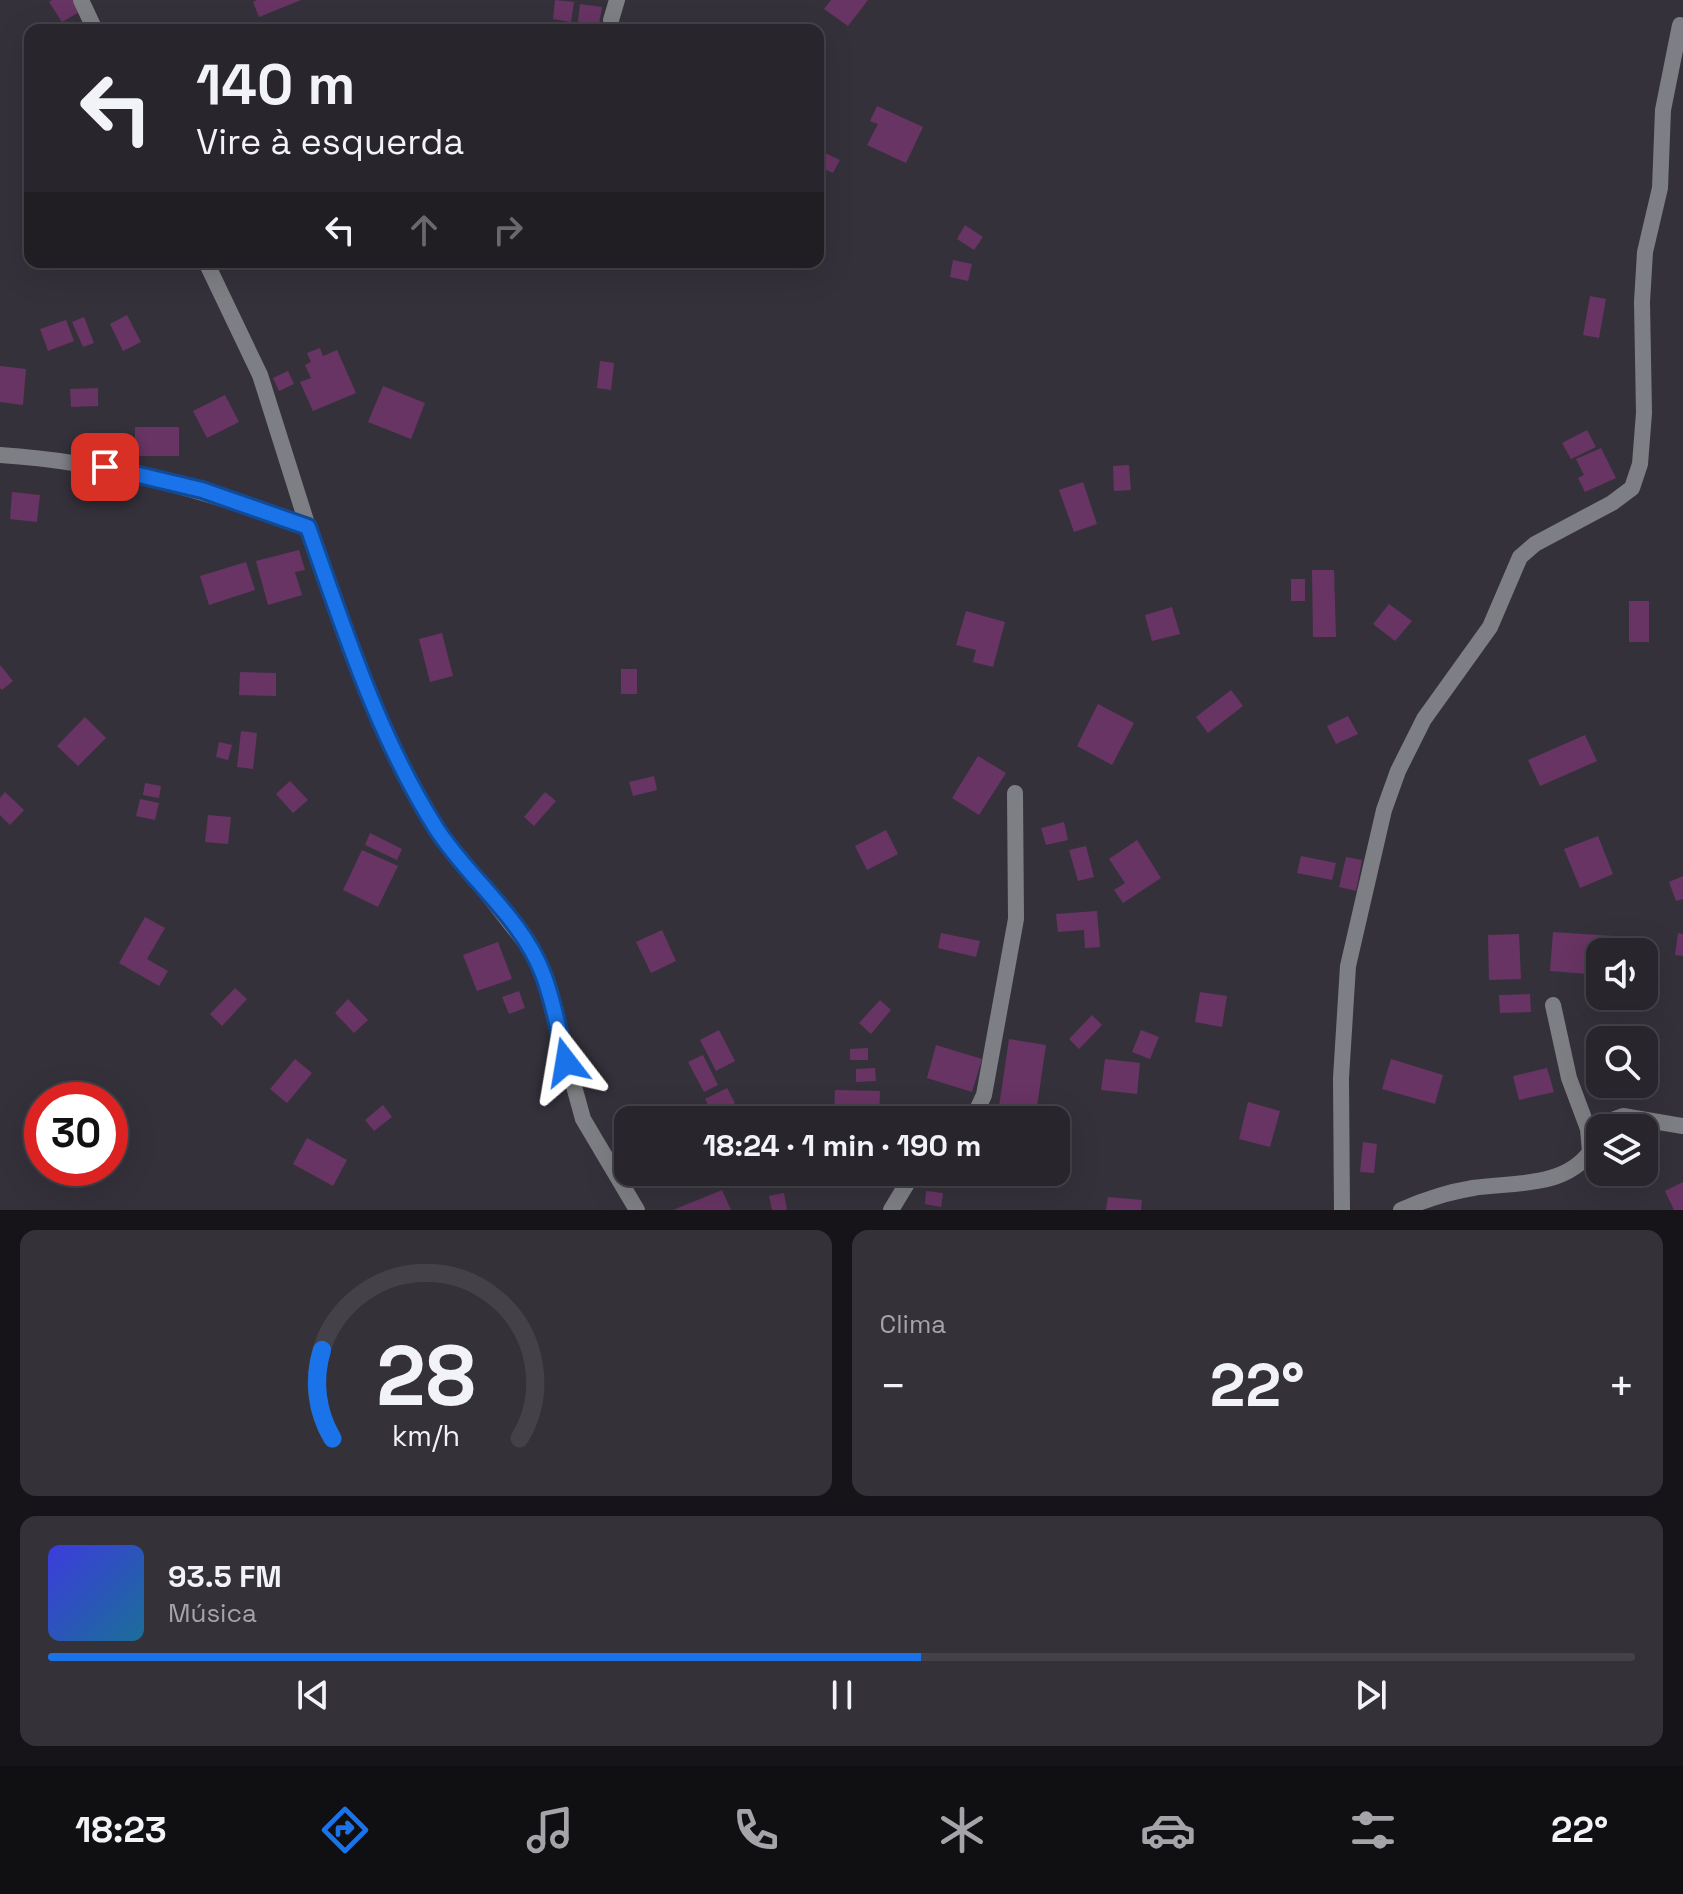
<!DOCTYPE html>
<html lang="pt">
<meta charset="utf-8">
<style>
body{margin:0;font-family:"Space Grotesk",sans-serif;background:#343138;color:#f1f3f6;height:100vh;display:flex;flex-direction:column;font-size:30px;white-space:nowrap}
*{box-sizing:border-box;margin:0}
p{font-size:26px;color:#a5a5a9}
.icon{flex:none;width:44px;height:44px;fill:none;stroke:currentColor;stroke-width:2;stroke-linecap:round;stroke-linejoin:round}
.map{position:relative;height:1210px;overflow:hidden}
.panel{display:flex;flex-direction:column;gap:20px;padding:20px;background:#161418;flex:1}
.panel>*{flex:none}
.top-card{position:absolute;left:24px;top:24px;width:800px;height:244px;border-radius:16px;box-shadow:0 8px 32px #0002,0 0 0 2px #444248;background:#28252c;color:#f1f3f6;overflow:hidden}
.fabs{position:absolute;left:1586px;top:938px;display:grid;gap:16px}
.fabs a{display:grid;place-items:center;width:72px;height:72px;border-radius:16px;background:#28252c;box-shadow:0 8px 32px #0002,0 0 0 2px #444248;font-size:40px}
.speed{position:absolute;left:24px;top:1082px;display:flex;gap:16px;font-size:40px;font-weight:700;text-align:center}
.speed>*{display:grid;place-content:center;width:104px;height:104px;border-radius:50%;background:#28252c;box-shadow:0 8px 32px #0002,0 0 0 2px #444248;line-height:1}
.speed .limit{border:12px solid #d22;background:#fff;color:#111}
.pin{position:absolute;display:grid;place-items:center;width:68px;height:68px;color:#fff;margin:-34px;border-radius:16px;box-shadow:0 4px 12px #0006}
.me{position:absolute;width:88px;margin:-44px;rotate:346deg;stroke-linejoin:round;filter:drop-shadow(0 0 6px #0008)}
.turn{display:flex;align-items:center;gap:28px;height:168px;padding:0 40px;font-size:36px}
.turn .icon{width:104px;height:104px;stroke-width:2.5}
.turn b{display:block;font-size:56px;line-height:68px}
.lanes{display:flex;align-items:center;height:76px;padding:0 40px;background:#0003;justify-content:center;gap:40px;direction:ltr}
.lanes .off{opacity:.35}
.big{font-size:60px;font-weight:600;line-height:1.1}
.panel .widget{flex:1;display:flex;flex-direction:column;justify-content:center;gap:12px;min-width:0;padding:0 28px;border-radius:16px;background:#343138}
.panel .dial{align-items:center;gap:0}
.dial svg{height:208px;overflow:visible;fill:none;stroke:#444248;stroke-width:7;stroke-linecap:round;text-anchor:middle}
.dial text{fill:#f1f3f6;stroke:none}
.song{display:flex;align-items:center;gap:24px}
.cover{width:96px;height:96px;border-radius:12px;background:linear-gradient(135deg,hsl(240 70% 55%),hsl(200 70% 35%))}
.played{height:8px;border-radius:4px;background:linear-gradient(90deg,#1a73e8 55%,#444248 55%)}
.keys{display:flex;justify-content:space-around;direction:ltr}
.heat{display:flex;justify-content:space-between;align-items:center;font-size:44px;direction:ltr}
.panel .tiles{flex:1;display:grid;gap:20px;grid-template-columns:1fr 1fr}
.widget:last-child{grid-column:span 2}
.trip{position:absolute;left:614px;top:1106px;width:456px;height:80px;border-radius:16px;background:#28252c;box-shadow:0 8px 32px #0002,0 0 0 2px #444248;font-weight:600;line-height:80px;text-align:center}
.dock{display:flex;height:128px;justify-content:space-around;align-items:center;background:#100f12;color:#a5a5a9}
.dock .icon{width:56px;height:56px}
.dock .current{color:#1a73e8}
.dock b{font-size:36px;color:#f1f3f6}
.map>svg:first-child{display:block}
.building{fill:#683463}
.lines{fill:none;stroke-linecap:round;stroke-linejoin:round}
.street{stroke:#7e7f84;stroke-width:16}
.route-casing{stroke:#114b97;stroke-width:20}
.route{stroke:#1a73e8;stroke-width:14}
</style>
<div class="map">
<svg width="1683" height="1210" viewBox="0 0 1683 1210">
<rect width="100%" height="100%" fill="#35313b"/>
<path class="building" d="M52,0H74L81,11L62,22L49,2Z
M257,0H301L259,17L253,2Z
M555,0L574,2L571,22L553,19Z
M831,0H868L848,26L824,9Z
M580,4L602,7L598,30H577Z
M877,106L923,127L906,163L867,145L878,124L870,121Z
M823,152L840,160L833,173L818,166Z
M965,225L983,237L974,250L957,239Z
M953,260L972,264L968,281L950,277Z
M1590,296L1606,299L1599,338L1583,335Z
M127,315L141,342L123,351L110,324Z
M84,317L94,343L83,347L72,322Z
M66,320L74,341L48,351L40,329Z
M320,348L323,356L337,350L356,393L313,411L300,382L311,378L305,365L311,362L307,353Z
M600,361L614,363L611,390L597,388Z
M0,366L26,369L23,405L0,402Z
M288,371L294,384L279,391L273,378Z
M383,386L425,403L411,439L368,422Z
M98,388V406L71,407L70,389Z
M225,395L239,422L207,438L193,411Z
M135,427H179V456H135Z
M1587,430L1596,447L1571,459L1562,443Z
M1601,448L1616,478L1585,492L1578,478L1584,475L1576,459Z
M1129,465L1131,490L1114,491L1113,466Z
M1083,482L1097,524L1074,532L1059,490Z
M12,492L40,495L37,522L10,519Z
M299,550L305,570L295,572L302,595L268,605L256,561Z
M246,562L255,590L209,605L200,576Z
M1312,570H1334L1336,637H1313Z
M1291,579H1305V601H1291Z
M1629,601H1649V642H1629Z
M1389,604L1412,621L1395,641L1373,624Z
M1172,607L1180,634L1152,641L1145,615Z
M966,611L1005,622L993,667L973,662L976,650L956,645Z
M442,633L453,676L430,682L419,639Z
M0,665L13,681L2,690L0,688Z
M621,669H637V694H621Z
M240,672L276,673V696L239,695Z
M1231,690L1243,706L1208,733L1196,717Z
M1098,704L1134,723L1112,765L1077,746Z
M1348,716L1358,734L1336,744L1327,726Z
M85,717L106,738L78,766L57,746Z
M241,731L257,733L253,769L237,767Z
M1585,735L1597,761L1540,786L1528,760Z
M219,742L232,745L228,760L216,757Z
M978,756L1006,773L979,815L952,798Z
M654,776L657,790L633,796L629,782Z
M290,781L308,800L293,813L276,794Z
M145,783L161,786L159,798L143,795Z
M5,792L24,810L10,825L0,815V798Z
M545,792L556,801L534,826L524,817Z
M140,799L159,803L155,820L136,816Z
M208,815L231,817L228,844L205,842Z
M1064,822L1068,840L1046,845L1041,828Z
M886,830L898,854L867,870L855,846Z
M370,833L402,849L397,860L365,845Z
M1598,836L1613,874L1580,888L1564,849Z
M1137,840L1161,878L1123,903L1114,890L1125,883L1109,859Z
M1086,846L1094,877L1078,881L1069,850Z
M362,850L398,866L378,907L343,890Z
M1301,856L1336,863L1332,880L1297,873Z
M1346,857L1362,860L1356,891L1339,887Z
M1683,876V899L1676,901L1669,882Z
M1097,911L1100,947L1085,948L1084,930L1058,932L1056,914Z
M145,917L165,928L147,959L168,971L159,986L119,963Z
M662,930L676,961L651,973L636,942Z
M1553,932L1613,936L1612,952H1600V975L1550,971Z
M941,933L980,941L976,957L938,948Z
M1678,933L1683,934V956L1675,955Z
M1519,934L1521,979L1489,980L1488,935Z
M498,942L512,979L477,991L463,955Z
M235,988L247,999L222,1026L210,1014Z
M519,991L525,1008L509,1014L502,997Z
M1200,992L1227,996L1222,1027L1195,1022Z
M1530,994L1531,1012L1500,1013L1499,995Z
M348,999L368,1020L354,1033L335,1013Z
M880,1000L891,1010L871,1034L859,1023Z
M1092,1015L1102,1025L1079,1049L1069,1039Z
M719,1030L735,1061L716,1071L700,1040Z
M1141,1030L1159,1037L1150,1059L1132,1052Z
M1596,1035L1616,1038L1600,1040V1057L1592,1056Z
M1009,1039L1046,1045L1035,1120H997Z
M936,1045L982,1059L972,1092L927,1078Z
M868,1048V1060H850V1049Z
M703,1055L718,1085L704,1092L688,1062Z
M295,1059L312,1073L287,1103L270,1089Z
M1105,1059L1140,1063L1137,1094L1101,1090Z
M1391,1059L1443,1075L1435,1104L1382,1089Z
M875,1068L876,1081L856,1082V1069Z
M1547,1068L1554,1092L1519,1100L1513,1076Z
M727,1088L735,1103L713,1114L705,1099Z
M835,1090L880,1091L879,1120H834Z
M1248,1102L1280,1111L1270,1147L1239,1139Z
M383,1105L392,1117L374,1131L365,1120Z
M307,1138L347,1160L333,1186L293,1164Z
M1363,1142L1377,1144L1374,1173L1360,1172Z
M990,1172H1027L1025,1188L988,1183Z
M1683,1182V1210H1674L1665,1191Z
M722,1190L731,1210H673Z
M926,1191L943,1193L941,1207L925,1204Z
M784,1193L787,1210H772L769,1196Z
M1108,1197L1142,1200L1141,1210H1106Z"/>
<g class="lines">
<path class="street" d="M81,0L95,30
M611,20L617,0
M206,262L260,375L308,527L346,635L393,749L437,829L528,946L543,974L583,1119L637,1210
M0,455C111,462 204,491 308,527
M966,1120L977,1110L984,1095L1016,919L1015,793
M1588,1129L1623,1116L1683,1126
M891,1210L914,1172
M1342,1210L1341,1078L1348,966L1384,810L1398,771L1424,719L1490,627L1520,557L1535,544L1612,503L1632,488L1640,464L1644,413L1642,302L1645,252L1660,188L1663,110L1680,25
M1401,1210C1424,1200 1448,1192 1473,1188C1513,1182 1564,1188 1590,1152L1588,1129L1569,1078L1553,1005"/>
</g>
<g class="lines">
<defs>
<path id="route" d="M105,467L202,490L308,527C344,629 378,736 436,828C468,878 522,918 543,974C554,1002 559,1034 566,1062"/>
</defs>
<use href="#route" class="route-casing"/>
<use href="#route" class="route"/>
</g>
</svg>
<div class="fabs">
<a><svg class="icon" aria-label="sound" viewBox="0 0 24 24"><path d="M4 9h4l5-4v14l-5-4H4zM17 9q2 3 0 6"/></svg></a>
<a><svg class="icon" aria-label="search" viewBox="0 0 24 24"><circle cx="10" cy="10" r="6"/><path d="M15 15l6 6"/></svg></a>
<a><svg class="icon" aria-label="layers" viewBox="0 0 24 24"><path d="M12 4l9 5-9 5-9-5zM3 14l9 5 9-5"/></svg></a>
</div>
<div class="speed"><div class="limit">30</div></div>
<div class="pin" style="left:105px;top:467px;background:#d93025"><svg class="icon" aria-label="arrive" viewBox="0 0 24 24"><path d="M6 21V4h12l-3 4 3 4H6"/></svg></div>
<svg class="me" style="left:566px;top:1062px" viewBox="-20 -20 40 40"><path d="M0-17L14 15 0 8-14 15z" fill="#1a73e8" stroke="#fff" stroke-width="4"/></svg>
<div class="trip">18:24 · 1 min · 190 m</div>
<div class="top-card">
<div class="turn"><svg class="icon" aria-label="left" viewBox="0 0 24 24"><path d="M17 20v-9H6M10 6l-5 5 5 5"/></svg><div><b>140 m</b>Vire à esquerda</div></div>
<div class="lanes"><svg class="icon" aria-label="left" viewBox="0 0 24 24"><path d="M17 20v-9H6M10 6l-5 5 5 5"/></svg><svg class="icon off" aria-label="ahead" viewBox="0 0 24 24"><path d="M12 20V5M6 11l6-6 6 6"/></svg><svg class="icon off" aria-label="right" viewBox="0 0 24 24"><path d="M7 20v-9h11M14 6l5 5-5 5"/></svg></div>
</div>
</div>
<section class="panel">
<div class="tiles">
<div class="widget dial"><svg viewBox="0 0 100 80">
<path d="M14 69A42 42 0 1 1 86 69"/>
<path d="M14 69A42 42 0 0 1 10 35" stroke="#1a73e8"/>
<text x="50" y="56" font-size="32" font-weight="700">28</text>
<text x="50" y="72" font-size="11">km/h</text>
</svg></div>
<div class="widget"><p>Clima</p>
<div class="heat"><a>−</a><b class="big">22°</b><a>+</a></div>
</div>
<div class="widget">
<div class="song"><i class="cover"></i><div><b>93.5 FM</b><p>Música</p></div></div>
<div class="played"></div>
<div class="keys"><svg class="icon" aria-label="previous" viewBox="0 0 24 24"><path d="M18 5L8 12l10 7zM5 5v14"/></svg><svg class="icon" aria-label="pause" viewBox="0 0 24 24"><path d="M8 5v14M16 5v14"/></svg><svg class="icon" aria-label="next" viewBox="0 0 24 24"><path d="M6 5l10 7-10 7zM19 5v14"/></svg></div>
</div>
</div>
</section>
<nav class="dock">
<b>18:23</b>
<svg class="icon current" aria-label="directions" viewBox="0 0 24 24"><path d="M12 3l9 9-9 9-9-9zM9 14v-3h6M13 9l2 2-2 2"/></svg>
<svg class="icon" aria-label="music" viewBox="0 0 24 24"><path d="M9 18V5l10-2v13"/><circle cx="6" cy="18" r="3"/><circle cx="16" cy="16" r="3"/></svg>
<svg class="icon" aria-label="phone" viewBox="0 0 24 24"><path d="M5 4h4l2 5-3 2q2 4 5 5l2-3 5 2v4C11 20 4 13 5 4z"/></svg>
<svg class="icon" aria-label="climate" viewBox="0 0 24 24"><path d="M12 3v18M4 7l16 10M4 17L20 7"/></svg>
<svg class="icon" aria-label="car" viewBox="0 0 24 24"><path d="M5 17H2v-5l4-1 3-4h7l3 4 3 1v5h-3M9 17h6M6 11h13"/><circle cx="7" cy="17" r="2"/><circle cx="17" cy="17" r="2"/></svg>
<svg class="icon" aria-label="filters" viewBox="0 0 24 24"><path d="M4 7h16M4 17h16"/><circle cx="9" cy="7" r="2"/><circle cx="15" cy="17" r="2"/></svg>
<b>22°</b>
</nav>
